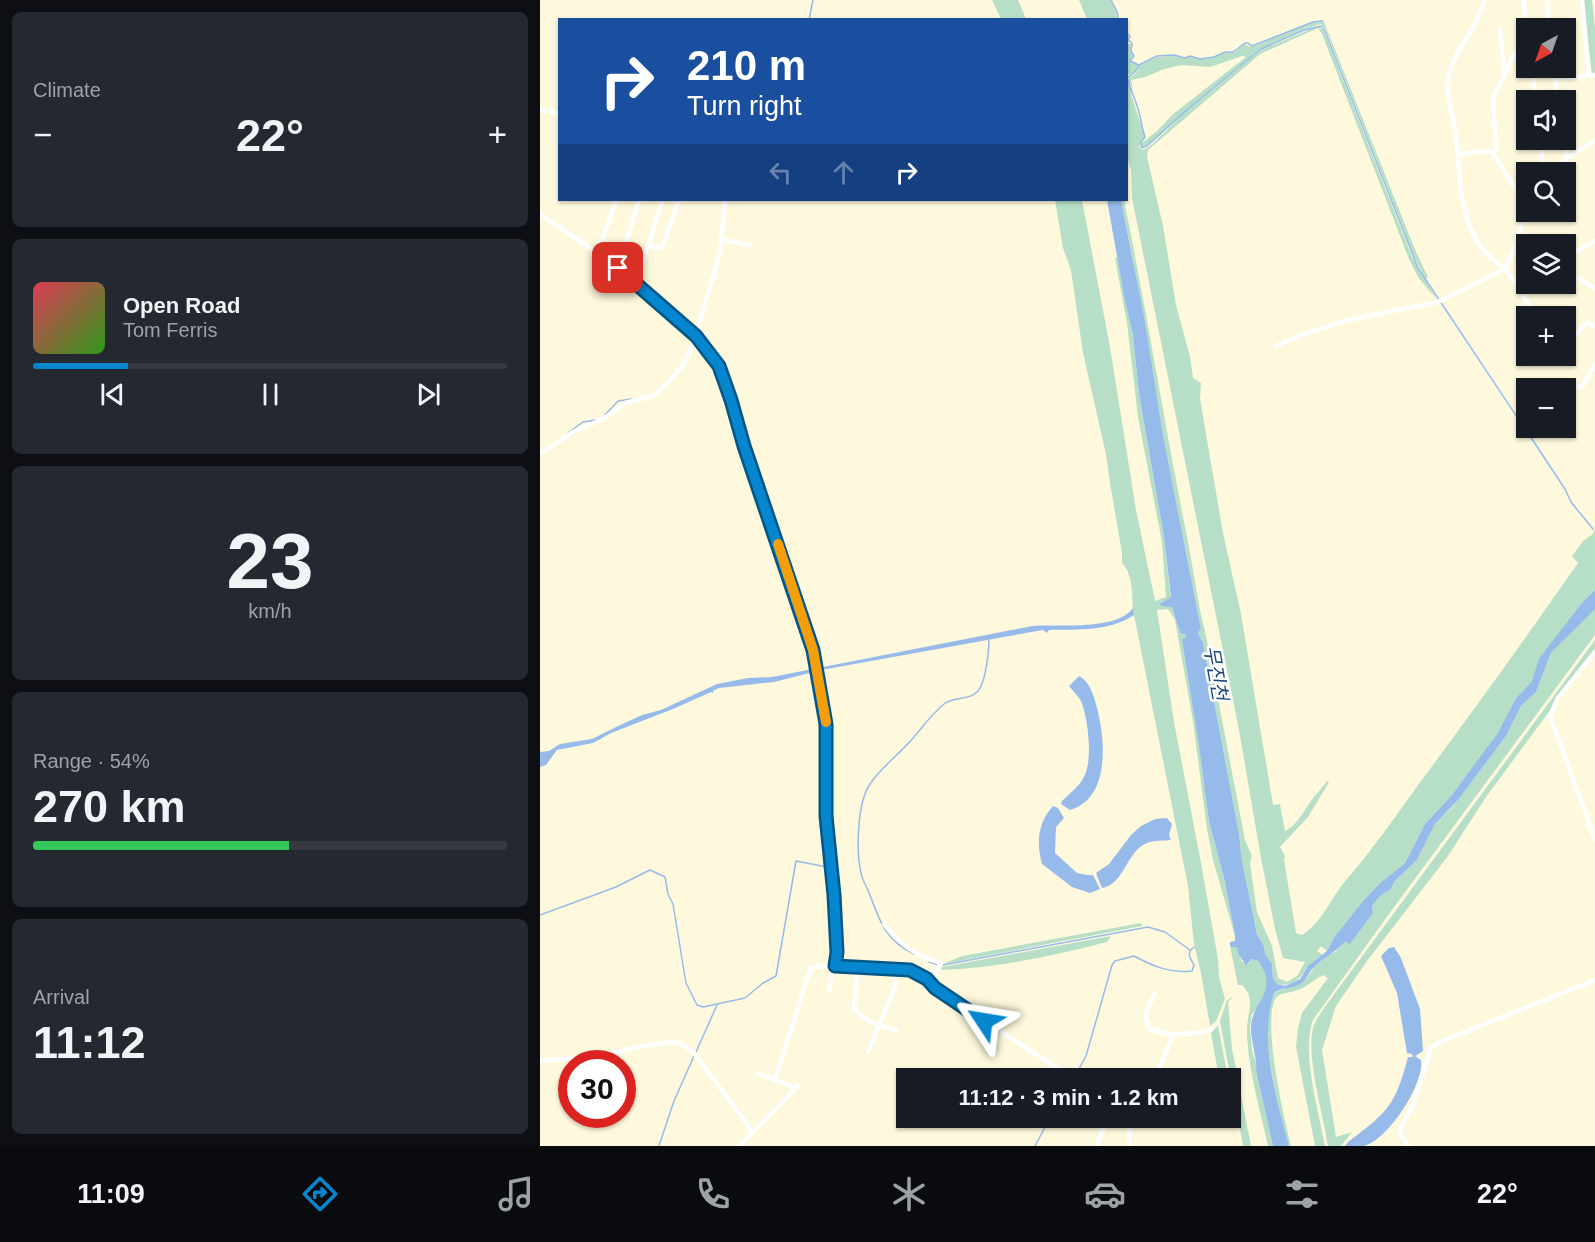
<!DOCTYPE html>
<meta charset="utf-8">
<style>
body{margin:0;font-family:Arial,"Noto Sans KR",sans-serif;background:#242831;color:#f1f3f6;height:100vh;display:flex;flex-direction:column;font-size:22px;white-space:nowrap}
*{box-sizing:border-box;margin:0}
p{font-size:20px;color:#9ea1a6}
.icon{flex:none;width:33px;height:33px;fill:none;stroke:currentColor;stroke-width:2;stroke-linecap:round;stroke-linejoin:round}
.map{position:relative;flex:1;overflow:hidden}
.drawer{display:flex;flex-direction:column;gap:12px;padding:12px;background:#0d0f14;width:540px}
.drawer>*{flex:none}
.hud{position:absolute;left:18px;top:18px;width:570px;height:183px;border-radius:0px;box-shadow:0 2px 4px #0004;background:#1a4fa0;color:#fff;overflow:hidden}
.needle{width:39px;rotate:220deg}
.fabs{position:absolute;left:976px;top:18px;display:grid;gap:12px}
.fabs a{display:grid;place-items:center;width:60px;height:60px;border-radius:0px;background:#171b24;box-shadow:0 2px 4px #0004;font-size:30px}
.speed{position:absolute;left:18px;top:1050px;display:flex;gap:12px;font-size:30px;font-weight:700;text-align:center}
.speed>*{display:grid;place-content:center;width:78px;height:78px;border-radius:50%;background:#171b24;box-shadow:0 2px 4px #0004;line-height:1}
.speed .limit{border:9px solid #d22;background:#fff;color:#111}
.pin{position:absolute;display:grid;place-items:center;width:51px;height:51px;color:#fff;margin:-26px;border-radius:12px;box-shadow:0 3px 9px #0006}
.me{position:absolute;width:66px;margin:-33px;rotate:303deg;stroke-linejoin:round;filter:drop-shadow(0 0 4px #0008)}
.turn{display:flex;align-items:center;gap:21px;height:126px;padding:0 30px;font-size:27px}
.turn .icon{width:78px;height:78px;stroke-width:2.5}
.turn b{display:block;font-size:42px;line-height:51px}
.lanes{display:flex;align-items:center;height:57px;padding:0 30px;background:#0003;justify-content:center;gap:30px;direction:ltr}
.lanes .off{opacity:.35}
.big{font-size:45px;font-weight:600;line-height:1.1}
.drawer .tile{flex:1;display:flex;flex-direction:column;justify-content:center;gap:9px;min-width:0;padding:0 21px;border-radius:9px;background:#242831}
.drawer .dial{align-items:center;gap:0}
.dial b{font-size:78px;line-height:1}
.song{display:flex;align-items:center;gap:18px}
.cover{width:72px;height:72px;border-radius:9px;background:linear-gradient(135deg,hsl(350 70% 55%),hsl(110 70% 35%))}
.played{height:6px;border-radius:3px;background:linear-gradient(90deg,#0586ce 20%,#363941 20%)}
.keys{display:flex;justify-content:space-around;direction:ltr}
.heat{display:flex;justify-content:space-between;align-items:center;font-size:33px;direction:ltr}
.charge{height:9px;border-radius:4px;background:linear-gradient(90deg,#34c759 54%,#363941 0)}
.trip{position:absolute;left:356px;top:1068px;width:345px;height:60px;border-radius:0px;background:#171b24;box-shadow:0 2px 4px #0004;font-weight:600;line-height:60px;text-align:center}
.tab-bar{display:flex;height:96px;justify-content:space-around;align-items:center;background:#090b0e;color:#9ea1a6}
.tab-bar .icon{width:42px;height:42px}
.tab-bar .active{color:#0586ce}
.tab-bar b{font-size:27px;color:#f1f3f6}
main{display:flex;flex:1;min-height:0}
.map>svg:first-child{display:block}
.green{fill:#b7dfc7}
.water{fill:#96bbeb}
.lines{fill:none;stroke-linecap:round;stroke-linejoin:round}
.stream{stroke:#96bbeb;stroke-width:1.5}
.street{stroke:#fff;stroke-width:4.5}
.route-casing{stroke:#035786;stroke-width:15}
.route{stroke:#0586ce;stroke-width:10}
.slow{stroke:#f59e0b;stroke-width:10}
.labels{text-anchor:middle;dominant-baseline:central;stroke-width:5;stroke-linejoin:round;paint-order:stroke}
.water-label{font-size:20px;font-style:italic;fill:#194781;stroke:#fff}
</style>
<main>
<section class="drawer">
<div class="tile"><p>Climate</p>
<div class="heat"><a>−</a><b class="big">22°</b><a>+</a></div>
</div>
<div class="tile">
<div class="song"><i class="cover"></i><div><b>Open Road</b><p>Tom Ferris</p></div></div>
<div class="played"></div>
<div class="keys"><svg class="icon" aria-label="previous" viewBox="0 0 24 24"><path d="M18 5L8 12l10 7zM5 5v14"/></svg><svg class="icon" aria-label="pause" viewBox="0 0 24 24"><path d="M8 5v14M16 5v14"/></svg><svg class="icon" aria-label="next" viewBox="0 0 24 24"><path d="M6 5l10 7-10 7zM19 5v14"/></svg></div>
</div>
<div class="tile dial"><b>23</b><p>km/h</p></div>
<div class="tile"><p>Range · 54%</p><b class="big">270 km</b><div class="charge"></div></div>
<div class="tile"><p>Arrival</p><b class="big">11:12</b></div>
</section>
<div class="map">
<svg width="1055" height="1146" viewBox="0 0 1055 1146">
<rect width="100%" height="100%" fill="#fef8dc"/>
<path class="green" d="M452,0H478L486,19H461Z
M539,0H570L577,13L576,19H547Z
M1043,0H1052L1055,28V74L1052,75Z
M784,22L876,252L888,277L885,278L874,256L786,30L781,24L764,29L720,49L608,145L602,147V143L617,131L632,115L706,57L702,56L670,67L642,65L624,69L605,77L591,80L593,89L588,79L596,73L599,66L617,57L634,56L645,58L650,57L667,59L688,52L694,53L704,44L710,47L717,45L772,23Z
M778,26L784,31L872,257L897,300L878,277L869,259L782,34L778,28L720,54L608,150L607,157L623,226L636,305L650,357L653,378L661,383L660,399L683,533L701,614L733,805L740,804L745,831C759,824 765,808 774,797C779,791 783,787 787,781L789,782L768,817L740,847L745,856L744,860L756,933L762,935C783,922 791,897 807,879C834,848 857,814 881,781C935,709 987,636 1038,563L1032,556L1043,541L1053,534L1055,529V590L1038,608L992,681L976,698L966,721L950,745L911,796L885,824L865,863L840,883L823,901L795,936L787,951L781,946L777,951L783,955C764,963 762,990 736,984L733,979L732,964L725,954L724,946L717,934L702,861L699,834L663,643L658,633L661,629L623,435L592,254L581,200H584C607,313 625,428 648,542C654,572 657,602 665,631L705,840L712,856L710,863L717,912L732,946L738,978L747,982L757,976L765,962L743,958L735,929L721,858L699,730L592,198L591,170L586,154L587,44H591L590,51L593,56L589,61L598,65L595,72L588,75L587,79L592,90L591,94L605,137L599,148L602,150L609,147L643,115L721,50Z
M515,200H542L570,347L596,510L615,601L626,597L622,542L598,417L587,323L575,258L577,257L593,334L599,394L624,537L630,592L631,598L620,602L632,607L640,633L646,635L669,821L685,882L695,936L673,860L667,829L653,721L635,620L628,609L617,610L634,722L661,863L678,959L679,977L685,999L676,1021L670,1026L661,973L654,944L648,886L594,615C591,598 595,577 582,563V553L570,483L566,454L543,353L531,270L523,248Z
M1055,608V635L846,918L773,1020C761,1052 779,1112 785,1146H775L756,1047L758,1028L762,1013L788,978L783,975C771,981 768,988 751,992C747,993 741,993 738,996C719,1011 745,1123 751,1146H749C739,1106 724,1057 728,1016C728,1008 732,1000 734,993L766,979L775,966L788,955L795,952L805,942L810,943L833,913L832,906L841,895L850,890L855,881L877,860L895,824L914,805L966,736L981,706L996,692L1011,653Z
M1055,640V649L946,797L908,856L827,961L796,1006L782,1050L796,1137L812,1132L801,1146H788C783,1115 768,1063 772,1033C773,1024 779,1016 784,1008Z
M601,923L602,926L403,964L422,956Z
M571,936L567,942C512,956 457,968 401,970L402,967Z
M690,946L697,948L702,962L709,963L712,959C723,961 726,975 728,985L721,1004L712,1014L710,1026L712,1051L717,1066L716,1071L733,1146H728C720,1108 707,1067 707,1028C708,1011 716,998 702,985H698Z
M694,996L688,1002L692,1049L711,1146H703L680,1021L687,1000Z
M678,1025L688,1078H679L671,1033Z"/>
<path class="water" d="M567,200H581L604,317L623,435L661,629L658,633L663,643L699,834L702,861L717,934L724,946L725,954L732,964L733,979L737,984L745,986L760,979L769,965L787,951L795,936L823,901L840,883L865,863L885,824L911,796L958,733L976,698L992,681L999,659L1007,648L1042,603L1055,590V609L1011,653L996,692L981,706L966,736L918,800L895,824L877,860L855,881L850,890L841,895L832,906L833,913L810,944L805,942C795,953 782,958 772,969C768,974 766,981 760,984C752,989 742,987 734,993C718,1042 737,1098 749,1146H733L716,1071C718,1062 711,1042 711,1029C710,1003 741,991 718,961L712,959L706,965L699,955L697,948L690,946V942L695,941V936L685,882L669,821L659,745L642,639L646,638V635L640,633L632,607L621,606L620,603L631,597L624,537L599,394L593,335L584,295Z
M593,608L594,615C568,632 539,629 509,630L507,633L503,630L281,670L234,682L179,688L173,691V693L171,692L133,709L71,733L53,743L17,750L6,765L0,767V752L9,751L20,744L52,739L76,727L102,715L121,710L177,684L208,678L232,677L492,626C518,624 577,631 593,608Z
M539,676C550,682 554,696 557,708C565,739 571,798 530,810L521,804L522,801C531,792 542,785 546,772C552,755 548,718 541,701C538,696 533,691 529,686Z
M513,806L518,808L524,818L516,827L515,853L537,873L547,875H553L560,889L550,893L532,887L502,864C496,842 498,823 513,806Z
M627,818L632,824L629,835L631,840C623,841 614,840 607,843C587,850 584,885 562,888L556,873L569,864L591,835L601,826L615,819Z
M854,947L861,958L880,1009L883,1051L875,1056L881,1060C885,1083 848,1140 824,1146C819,1146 811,1146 805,1146L808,1142C848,1112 855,1106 868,1057H873L872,1054L867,1053L857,993L841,956L849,948Z"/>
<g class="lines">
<path class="stream" d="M571,0L578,14L577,20
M269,20L273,0
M586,33L590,36L588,40L592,43L591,51L594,56L590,61L599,65L617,56L634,55L645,58L650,56L660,59L674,57L685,52H693L705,43H708L711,46L717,44L773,22L783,21
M599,65L595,72L587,78C591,90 595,99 599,112C601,120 602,128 605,137L601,142L602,147
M601,148L607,146L642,114L721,49L764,30L781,26L785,31L878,268L987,432
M65,415L78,401L92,399
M28,433L43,422L55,420
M990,436L1025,489L1031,502L1053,529
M0,915L76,887L110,870L125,877L128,894L133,904L146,983L157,1005L163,1007L205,998L223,983L236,976L256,861L287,867
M374,954C343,939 339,918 328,890C325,884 322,879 321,873C316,851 317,803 330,784C342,766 360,754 374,737C384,725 392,714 404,704C414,696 429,701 438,691C446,682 449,650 449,638
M389,962L398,965
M403,965L608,927L625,932L650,950
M156,1052L177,1005
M534,1078L546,1056L572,965L575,961L594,956C613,966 631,974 652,971L654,965C650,958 646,953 654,947
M119,1146L134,1101L154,1056
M495,1146L510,1118"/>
<path class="street" d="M944,0C939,28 912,51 908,79C906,95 912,112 915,128C922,178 915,240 965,268
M1007,0L1010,28
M1042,0L1049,76
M960,28L964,74
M992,68L996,100
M1014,68L1018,100
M1016,79L1055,75
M0,109L20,114
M1000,140L1004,172
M1022,140L1028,157
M953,153L956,149L953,99L982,39L985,18L984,0
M918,154L949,151L953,153L976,190L981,194L987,195
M1008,172L1028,157L1055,141
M987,211L971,256L965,268L992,309L1001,316
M0,214L67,259L156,336L179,366L195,413L204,446L273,650L286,724V816L297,952L289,991
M183,240L210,245
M108,246L122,248L139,200
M58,252L76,200
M1026,253L1032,254L1055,241
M78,268L99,200
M1038,278L1055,288
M96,283L122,202
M1026,331L1036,335L1046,323L1055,326
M736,346L761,335L808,320L898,302L965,268
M1022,388L1030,385L1042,387L1055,365
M987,435L992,428
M0,454L33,432L63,419L85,403L113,396L126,385L143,365L152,347L180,253L185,200
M1055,652L1018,698L1010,716L1055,839
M344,924C359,944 377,957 401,963L390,982
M318,966L314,1008C324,1022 341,1026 356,1030
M615,994C608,1007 602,1015 610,1029L631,1035L632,1038L615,1078
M631,1035L665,1032L671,1029
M328,1052L355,987L357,968
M0,1061L62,1056L97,1047L131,1042L140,1043L154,1053L213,1132
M217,1073L256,1088
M235,1080L271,967L300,966L370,970L387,979L395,988L406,996L533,1078
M583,1118L589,1127L590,1146
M199,1146L259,1085
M558,1146L559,1138L569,1118
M868,1146L861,1134L860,1128L873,1105L891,1048L900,1042L1055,980"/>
</g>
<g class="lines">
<defs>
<path id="route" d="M78,268L156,336L179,366L191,400L204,446L273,650L286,724V816L294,895L297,952L295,966L370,970L387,979L395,988L444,1021"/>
</defs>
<use href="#route" class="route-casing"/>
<use href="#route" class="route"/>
<path class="slow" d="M238,544L273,650L286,722"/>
</g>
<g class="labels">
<g class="water-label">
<text transform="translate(676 673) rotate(80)">무진천</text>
</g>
</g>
</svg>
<div class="fabs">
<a><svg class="needle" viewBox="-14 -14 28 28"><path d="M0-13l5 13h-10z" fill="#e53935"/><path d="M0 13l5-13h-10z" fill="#9ea1a6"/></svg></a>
<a><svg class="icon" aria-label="sound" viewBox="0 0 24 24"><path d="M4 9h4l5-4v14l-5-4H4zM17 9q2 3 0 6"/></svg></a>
<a><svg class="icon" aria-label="search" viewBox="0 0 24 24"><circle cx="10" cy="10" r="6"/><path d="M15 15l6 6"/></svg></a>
<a><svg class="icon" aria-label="layers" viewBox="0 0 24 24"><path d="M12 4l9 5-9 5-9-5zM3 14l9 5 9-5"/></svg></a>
<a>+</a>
<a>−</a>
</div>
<div class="speed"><div class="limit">30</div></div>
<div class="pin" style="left:78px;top:268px;background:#d93025"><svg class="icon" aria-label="arrive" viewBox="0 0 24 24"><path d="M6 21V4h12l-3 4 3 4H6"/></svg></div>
<svg class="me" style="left:444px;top:1021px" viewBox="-20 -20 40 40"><path d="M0-17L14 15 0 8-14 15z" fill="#0586ce" stroke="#fff" stroke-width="4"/></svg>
<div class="trip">11:12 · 3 min · 1.2 km</div>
<div class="hud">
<div class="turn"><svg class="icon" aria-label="right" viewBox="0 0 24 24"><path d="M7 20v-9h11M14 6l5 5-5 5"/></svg><div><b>210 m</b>Turn right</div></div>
<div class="lanes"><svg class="icon off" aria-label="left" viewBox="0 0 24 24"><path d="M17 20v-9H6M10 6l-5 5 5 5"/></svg><svg class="icon off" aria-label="ahead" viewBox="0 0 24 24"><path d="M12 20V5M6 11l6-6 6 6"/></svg><svg class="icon" aria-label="right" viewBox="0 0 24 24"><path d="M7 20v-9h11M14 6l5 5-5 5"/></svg></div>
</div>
</div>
</main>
<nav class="tab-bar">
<b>11:09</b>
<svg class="icon active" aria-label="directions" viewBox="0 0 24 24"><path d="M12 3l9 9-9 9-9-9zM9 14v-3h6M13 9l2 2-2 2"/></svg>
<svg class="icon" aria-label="music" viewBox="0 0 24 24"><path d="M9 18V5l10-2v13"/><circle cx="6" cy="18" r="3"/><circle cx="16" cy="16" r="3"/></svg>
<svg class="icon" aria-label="phone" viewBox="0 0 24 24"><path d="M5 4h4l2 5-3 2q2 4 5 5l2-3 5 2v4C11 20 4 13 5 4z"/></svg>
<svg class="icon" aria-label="climate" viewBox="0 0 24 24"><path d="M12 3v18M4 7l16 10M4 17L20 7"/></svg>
<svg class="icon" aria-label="car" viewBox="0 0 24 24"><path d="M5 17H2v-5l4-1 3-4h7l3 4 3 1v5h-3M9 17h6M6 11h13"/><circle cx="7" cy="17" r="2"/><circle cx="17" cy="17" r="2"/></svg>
<svg class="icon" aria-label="filters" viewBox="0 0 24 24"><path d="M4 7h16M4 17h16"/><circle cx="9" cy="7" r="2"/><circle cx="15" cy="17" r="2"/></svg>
<b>22°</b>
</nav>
